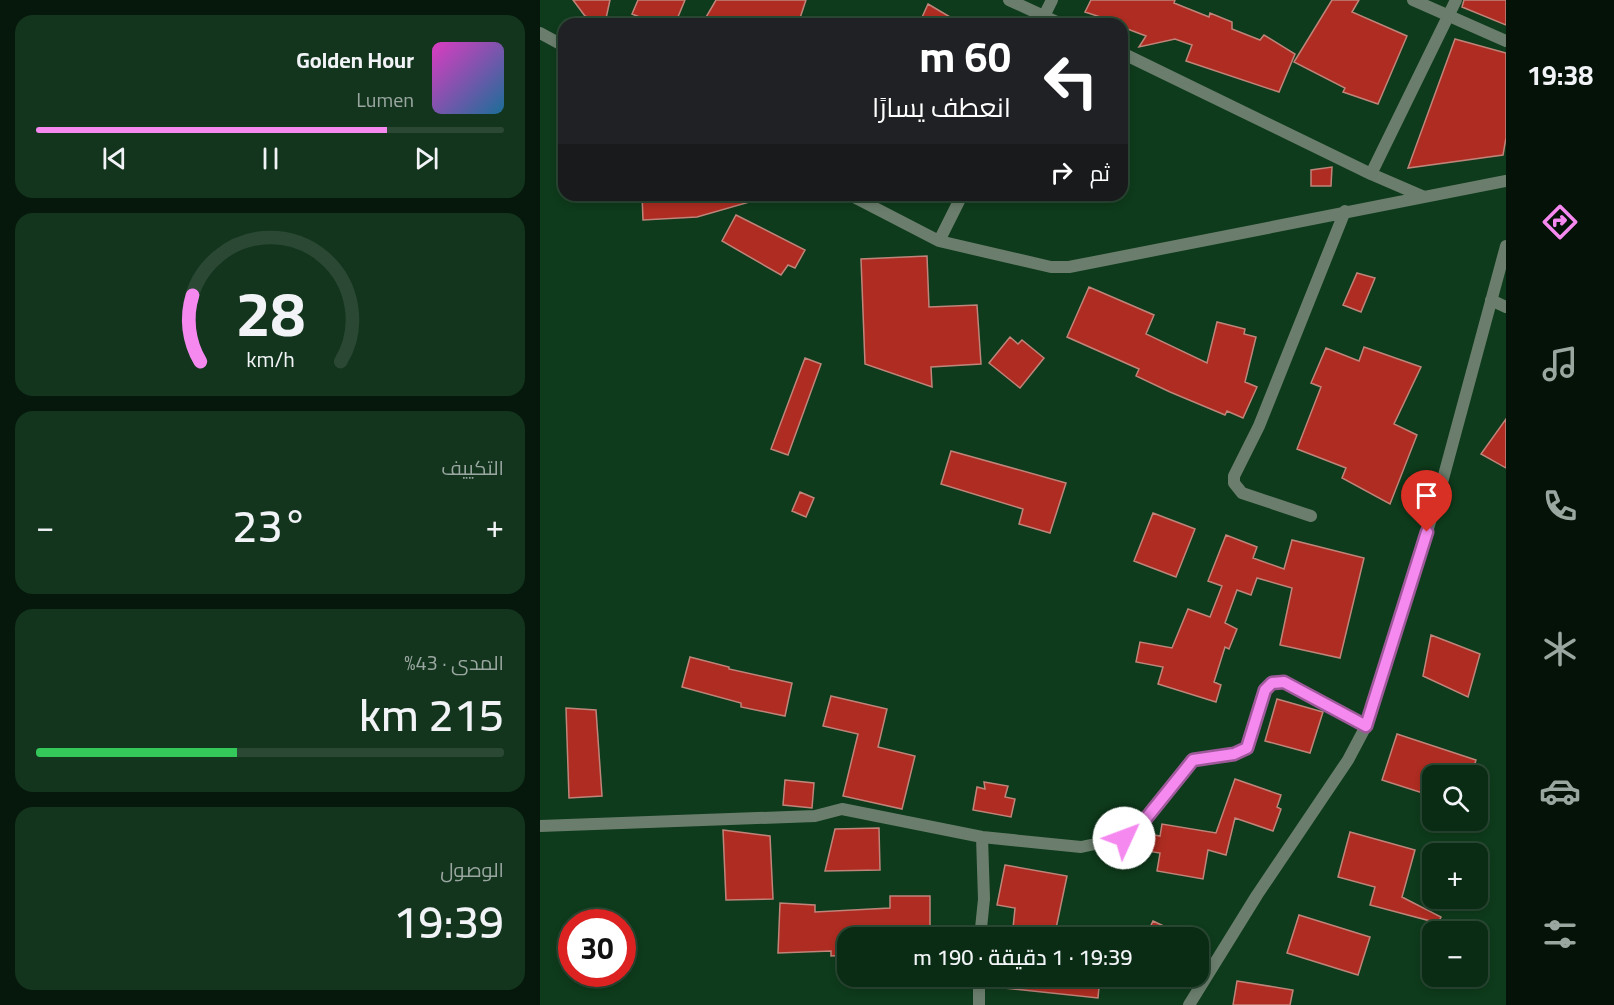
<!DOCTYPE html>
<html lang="ar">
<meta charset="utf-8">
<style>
body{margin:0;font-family:Georgia,Cairo,serif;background:#13341d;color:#f1f3f6;direction:rtl;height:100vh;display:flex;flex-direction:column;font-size:22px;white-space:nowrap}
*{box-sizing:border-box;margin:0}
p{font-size:20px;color:#99a7a0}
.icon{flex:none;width:33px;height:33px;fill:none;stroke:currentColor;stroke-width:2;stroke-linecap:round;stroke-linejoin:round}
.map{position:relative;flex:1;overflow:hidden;direction:ltr}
.side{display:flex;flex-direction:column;gap:15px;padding:15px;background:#06180b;width:540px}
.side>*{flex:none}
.guide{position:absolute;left:18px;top:18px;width:570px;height:183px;border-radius:18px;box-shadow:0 3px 9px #0003,0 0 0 2px #2a4834;direction:rtl;background:#202124;color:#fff;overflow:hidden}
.controls{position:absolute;left:882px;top:765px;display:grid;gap:12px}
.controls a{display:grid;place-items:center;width:66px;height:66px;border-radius:12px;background:#0a2c14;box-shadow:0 3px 9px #0003,0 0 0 2px #2a4834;font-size:30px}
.speed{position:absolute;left:18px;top:909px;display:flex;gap:12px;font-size:30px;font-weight:700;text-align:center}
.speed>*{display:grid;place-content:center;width:78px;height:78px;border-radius:50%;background:#0a2c14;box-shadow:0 3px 9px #0003,0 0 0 2px #2a4834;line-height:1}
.speed .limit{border:9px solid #d22;background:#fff;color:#111}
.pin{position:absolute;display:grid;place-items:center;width:51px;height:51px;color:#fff;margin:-62px -26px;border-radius:50% 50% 50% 0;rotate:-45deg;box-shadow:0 0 6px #0007}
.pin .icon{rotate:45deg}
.me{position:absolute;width:66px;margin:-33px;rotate:47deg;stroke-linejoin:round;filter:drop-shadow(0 0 4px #0008)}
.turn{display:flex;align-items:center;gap:21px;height:126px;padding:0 18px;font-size:27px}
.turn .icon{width:78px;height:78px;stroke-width:2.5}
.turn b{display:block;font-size:42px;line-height:51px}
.then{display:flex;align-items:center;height:57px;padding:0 18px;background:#0003;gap:12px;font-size:22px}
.big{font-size:45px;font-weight:600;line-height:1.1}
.side .tile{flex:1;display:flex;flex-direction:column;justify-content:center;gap:9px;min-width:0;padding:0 21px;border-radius:18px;background:#13341d}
.side .dial{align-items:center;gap:0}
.dial svg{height:156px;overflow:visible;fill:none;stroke:#2a4834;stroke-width:7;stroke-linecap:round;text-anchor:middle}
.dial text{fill:#f1f3f6;stroke:none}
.song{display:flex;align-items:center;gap:18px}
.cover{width:72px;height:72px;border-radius:9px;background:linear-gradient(135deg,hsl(310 70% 55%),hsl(200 70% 35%))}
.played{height:6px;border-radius:3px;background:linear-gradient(90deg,#f589ef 75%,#2a4834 75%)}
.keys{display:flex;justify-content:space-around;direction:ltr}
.heat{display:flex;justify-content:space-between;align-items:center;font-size:33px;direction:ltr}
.charge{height:9px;border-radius:4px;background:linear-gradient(90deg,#34c759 43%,#2a4834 0)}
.trip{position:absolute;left:297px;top:927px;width:372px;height:60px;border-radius:18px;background:#0a2c14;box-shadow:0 3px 9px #0003,0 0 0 2px #2a4834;font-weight:600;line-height:60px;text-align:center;direction:rtl}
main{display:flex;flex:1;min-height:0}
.tabs{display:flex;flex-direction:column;width:108px;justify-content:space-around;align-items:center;background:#041208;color:#99a7a0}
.tabs .icon{width:42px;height:42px}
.tabs .active{color:#f589ef}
.tabs b{font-size:27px;color:#f1f3f6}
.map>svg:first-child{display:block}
.building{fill:#ae2c21;stroke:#bf857b;stroke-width:1.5}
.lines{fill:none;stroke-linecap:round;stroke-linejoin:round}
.minor{stroke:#6b7e6d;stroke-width:12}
.route-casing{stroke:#9f599b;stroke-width:15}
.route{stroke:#f589ef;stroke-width:10}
</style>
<main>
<nav class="tabs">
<b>19:38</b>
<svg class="icon active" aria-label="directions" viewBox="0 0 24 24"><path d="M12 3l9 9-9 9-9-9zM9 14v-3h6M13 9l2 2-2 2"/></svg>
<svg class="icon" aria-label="music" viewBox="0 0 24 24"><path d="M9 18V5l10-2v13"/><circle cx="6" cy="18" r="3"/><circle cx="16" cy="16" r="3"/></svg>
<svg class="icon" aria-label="phone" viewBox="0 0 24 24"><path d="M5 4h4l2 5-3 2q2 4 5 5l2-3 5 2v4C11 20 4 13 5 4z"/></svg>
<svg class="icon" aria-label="climate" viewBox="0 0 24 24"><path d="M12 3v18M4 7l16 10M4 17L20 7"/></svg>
<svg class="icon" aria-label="car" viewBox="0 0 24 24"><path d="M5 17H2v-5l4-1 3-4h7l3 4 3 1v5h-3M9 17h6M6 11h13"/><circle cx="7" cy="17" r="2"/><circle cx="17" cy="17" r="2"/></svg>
<svg class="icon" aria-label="filters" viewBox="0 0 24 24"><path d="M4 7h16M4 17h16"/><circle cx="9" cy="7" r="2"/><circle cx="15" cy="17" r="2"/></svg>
</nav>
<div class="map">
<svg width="966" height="1005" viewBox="0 0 966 1005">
<rect width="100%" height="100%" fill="#0e3b1b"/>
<path class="building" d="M33,0H70L65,23L45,16Z
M98,0H145L135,24H117L92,14Z
M176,0H266L258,24H162Z
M551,0H635L634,3L669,17L670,13L692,22V29L720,40L724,35L755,54L739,92L646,61L652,45L635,39L599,47L606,36L582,27V24L545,12Z
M792,0H819L812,12L867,36L838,104L803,92L805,88L754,62Z
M924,0H966V25L922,7Z
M388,4L422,24H379Z
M915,39L966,53V138L963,155L868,168Z
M792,167L791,186H771V170Z
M102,195H220V199L157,217L103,220Z
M196,215L265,250L255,268L248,265L241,275L182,241Z
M387,256L389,307L437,305L441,364L391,367L392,387L325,364L321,259Z
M817,273L835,278L821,312L803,305Z
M549,287L614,315L606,334L667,363L677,322L705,329L704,334L716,337L705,382L717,387L703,418L687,411L685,415L630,392L596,376L599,369L527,337Z
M470,337L478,344L482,340L504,358L480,388L449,363Z
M824,347L881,367L854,424L877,435L850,504L802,478L806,468L757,449L781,387L771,383L786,348L819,361Z
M265,358L281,364L248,455L231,449Z
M966,419V468L941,454Z
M411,451L526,483L510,533L479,524L483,509L401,484Z
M260,492L274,498L266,517L252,511Z
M613,513L655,529L636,577L594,561Z
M686,535L717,547L713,558L744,569L752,540L824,558L800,658L740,645L752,588L717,578L711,595L697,590L685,623L697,629L689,649L685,647L674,682L681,685L676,702L618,684L623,667L596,662L600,642L632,648L648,609L670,617L682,586L668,581Z
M891,635L940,654L928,697L883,676Z
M150,657L189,667V669L252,683L245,716L201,707V703L142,687Z
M291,696L347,709L338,747L375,756L362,809L303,796L318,734L283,726Z
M737,699L783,712L770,753L725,741Z
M26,708L56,710L62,796L29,798Z
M857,734L936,760L931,776H892V796L842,780Z
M695,779L741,795L737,807L741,809L733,831L695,818L686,855L668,850L663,879L617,871L620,853L601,850L604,833L620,836L622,824L676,833Z
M245,780L274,783L272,808L243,805Z
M444,782L468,786L465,797L475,799L471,817L433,810L437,787L445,789Z
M339,828L340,870L285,871L295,829Z
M183,830L230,836L233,899L186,900Z
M810,832L875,850L862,897L901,917L898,923L830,905L835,887L798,877Z
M465,865L527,876L514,938H472L475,908L457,905Z
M350,896H390V938H308V955L291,956V951L238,953L240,903L275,905V912L350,908Z
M759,915L830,937L818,975L747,953Z
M613,921L649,938H605Z
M455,976H560L558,998L455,987Z
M697,981L753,990L750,1005H693Z"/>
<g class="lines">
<path class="minor" d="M469,0L521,24
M873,0L966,41
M500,24L512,0
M0,33L24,46
M582,53L831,174L882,196
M831,174L916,0
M310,195L399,241L511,267H529L966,181
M399,241L422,195
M951,300L966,307
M771,516L702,493L694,483V476L719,426L805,211
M0,826L275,816L302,809L442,837L541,847L584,838L604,821L653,760L694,754L707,748L725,690L732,683L744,682L826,726
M440,938L444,899L442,837
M439,976V1005
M649,1005L717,895L808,760L826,726L900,490L966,246"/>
</g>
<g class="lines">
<defs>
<path id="route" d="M584,838L604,821L653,760L694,754L707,748L725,690L732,683L744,682L826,726L887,532"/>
</defs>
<use href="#route" class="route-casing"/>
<use href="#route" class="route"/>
</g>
</svg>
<div class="controls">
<a><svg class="icon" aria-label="search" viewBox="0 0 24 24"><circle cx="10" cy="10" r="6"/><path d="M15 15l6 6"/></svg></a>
<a>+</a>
<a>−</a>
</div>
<div class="speed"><div class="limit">30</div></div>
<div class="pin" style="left:887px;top:532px;background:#d93025"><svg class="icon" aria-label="arrive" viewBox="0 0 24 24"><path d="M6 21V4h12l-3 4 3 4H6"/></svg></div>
<svg class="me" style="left:584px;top:838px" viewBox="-20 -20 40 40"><circle r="19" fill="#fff"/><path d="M0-13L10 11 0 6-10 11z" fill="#f589ef"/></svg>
<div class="trip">19:39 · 1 دقيقة · 190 m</div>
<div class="guide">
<div class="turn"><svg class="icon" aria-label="left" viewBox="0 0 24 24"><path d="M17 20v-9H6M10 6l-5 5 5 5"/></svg><div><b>60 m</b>انعطف يسارًا</div></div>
<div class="then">ثم<svg class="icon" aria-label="right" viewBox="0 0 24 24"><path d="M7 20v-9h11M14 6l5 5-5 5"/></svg></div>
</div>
</div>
<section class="side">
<div class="tile">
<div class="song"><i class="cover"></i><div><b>Golden Hour</b><p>Lumen</p></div></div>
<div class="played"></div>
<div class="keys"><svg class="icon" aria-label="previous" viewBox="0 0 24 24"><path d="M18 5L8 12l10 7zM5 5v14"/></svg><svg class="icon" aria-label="pause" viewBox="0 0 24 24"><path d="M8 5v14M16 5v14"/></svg><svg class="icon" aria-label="next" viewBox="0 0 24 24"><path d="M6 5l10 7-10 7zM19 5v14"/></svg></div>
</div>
<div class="tile dial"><svg viewBox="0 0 100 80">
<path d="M14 69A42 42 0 1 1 86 69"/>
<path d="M14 69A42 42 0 0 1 10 35" stroke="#f589ef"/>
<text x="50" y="56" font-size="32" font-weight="700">28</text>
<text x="50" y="72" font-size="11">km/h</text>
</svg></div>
<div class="tile"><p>التكييف</p>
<div class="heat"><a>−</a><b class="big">23°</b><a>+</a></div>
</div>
<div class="tile"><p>المدى · 43%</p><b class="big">215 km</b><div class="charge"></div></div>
<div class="tile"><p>الوصول</p><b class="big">19:39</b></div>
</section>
</main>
